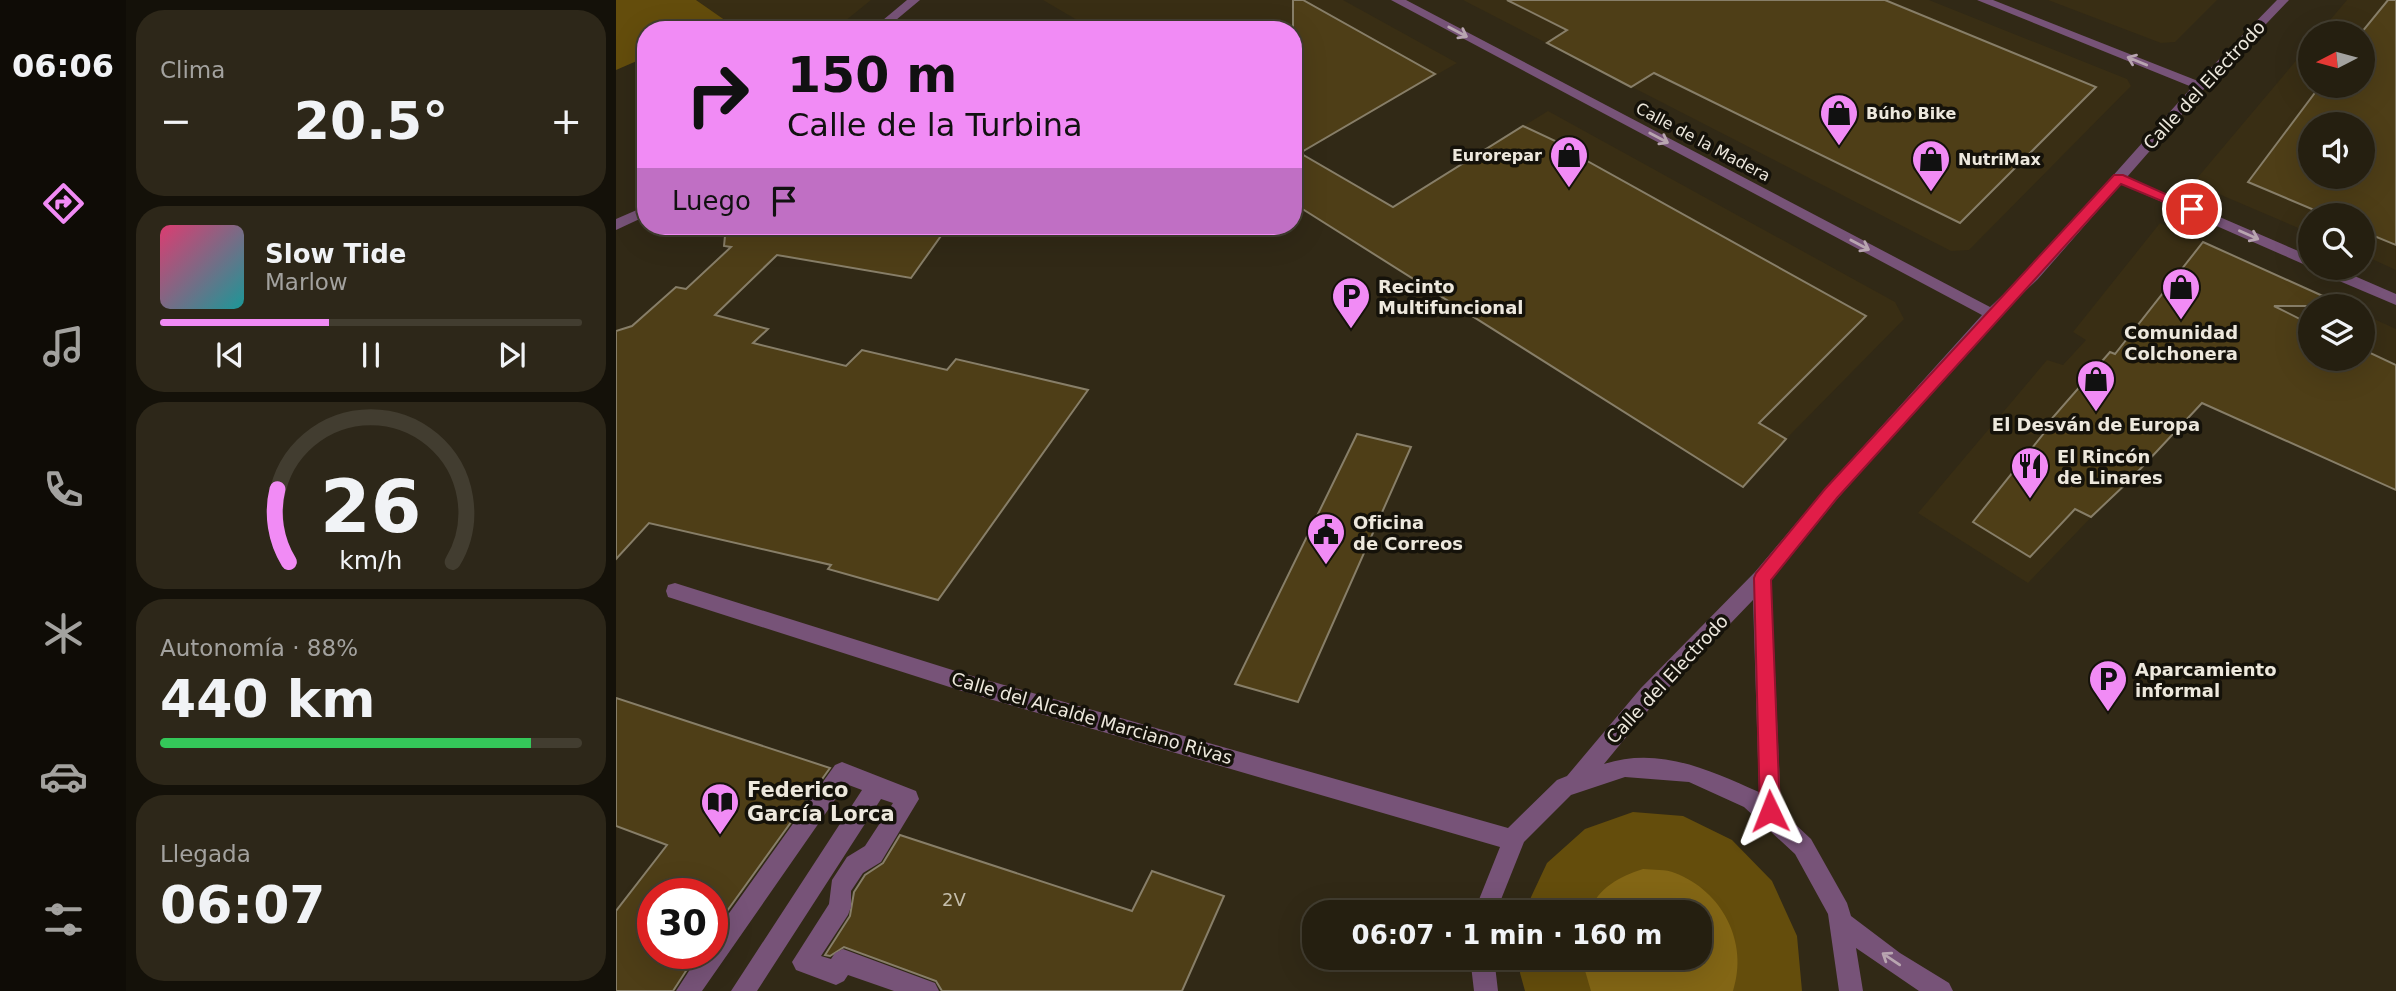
<!DOCTYPE html>
<html lang="es">
<meta charset="utf-8">
<style>
body{margin:0;font-family:"DejaVu Sans",sans-serif;background:#2d2719;color:#f1f3f6;height:100vh;display:flex;flex-direction:column;font-size:26px;white-space:nowrap}
*{box-sizing:border-box;margin:0}
p{font-size:23px;color:#a3a29f}
.icon{flex:none;width:38px;height:38px;fill:none;stroke:currentColor;stroke-width:2;stroke-linecap:round;stroke-linejoin:round}
.map{position:relative;flex:1;overflow:hidden}
.panel{display:flex;flex-direction:column;gap:10px;padding:10px;background:#141109;width:490px}
.panel>*{flex:none}
.banner{position:absolute;left:21px;top:21px;width:665px;height:214px;border-radius:28px;box-shadow:0 7px 28px #0002,0 0 0 2px #423d30;background:#f18bf5;color:#111;overflow:hidden}
.needle{width:46px;rotate:264deg}
.controls{position:absolute;left:1682px;top:21px;display:grid;gap:14px}
.controls a{display:grid;place-items:center;width:77px;height:77px;border-radius:50%;background:#251f10;box-shadow:0 7px 28px #0002,0 0 0 2px #423d30;font-size:35px}
.speed{position:absolute;left:21px;top:878px;display:flex;gap:14px;font-size:35px;font-weight:700;text-align:center}
.speed>*{display:grid;place-content:center;width:91px;height:91px;border-radius:50%;background:#251f10;box-shadow:0 7px 28px #0002,0 0 0 2px #423d30;line-height:1}
.speed .limit{border:10px solid #d22;background:#fff;color:#111}
.pin{position:absolute;display:grid;place-items:center;width:60px;height:60px;color:#fff;margin:-30px;border:4px solid #fff;border-radius:50%;box-shadow:0 2px 7px #0007}
.me{position:absolute;width:77px;margin:-38px;rotate:358deg;stroke-linejoin:round;filter:drop-shadow(0 0 5px #0008)}
.turn{display:flex;align-items:center;gap:24px;height:147px;padding:0 35px;font-size:32px}
.turn .icon{width:91px;height:91px;stroke-width:2.5}
.turn b{display:block;font-size:49px;line-height:60px}
.then{display:flex;align-items:center;height:66px;padding:0 35px;background:#0003;gap:14px;font-size:26px}
.big{font-size:52px;font-weight:700;line-height:1.1}
.panel .widget{flex:1;display:flex;flex-direction:column;justify-content:center;gap:10px;min-width:0;padding:0 24px;border-radius:28px;background:#2d2719}
.panel .dial{align-items:center;gap:0}
.dial svg{height:182px;overflow:visible;fill:none;stroke:#423d30;stroke-width:7;stroke-linecap:round;text-anchor:middle}
.dial text{fill:#f1f3f6;stroke:none}
.song{display:flex;align-items:center;gap:21px}
.cover{width:84px;height:84px;border-radius:10px;background:linear-gradient(135deg,hsl(340 70% 55%),hsl(180 70% 35%))}
.played{height:7px;border-radius:4px;background:linear-gradient(90deg,#f18bf5 40%,#423d30 40%)}
.keys{display:flex;justify-content:space-around;direction:ltr}
.heat{display:flex;justify-content:space-between;align-items:center;font-size:38px;direction:ltr}
.charge{height:10px;border-radius:5px;background:linear-gradient(90deg,#34c759 88%,#423d30 0)}
.trip{position:absolute;left:686px;top:900px;width:410px;height:70px;border-radius:28px;background:#251f10;box-shadow:0 7px 28px #0002,0 0 0 2px #423d30;font-weight:700;line-height:70px;text-align:center}
main{display:flex;flex:1;min-height:0}
.tab-bar{display:flex;flex-direction:column;width:126px;justify-content:space-around;align-items:center;background:#0f0c06;color:#a3a29f}
.tab-bar .icon{width:49px;height:49px}
.tab-bar .active{color:#f18bf5}
.tab-bar b{font-size:32px;color:#f1f3f6}
.map>svg:first-child{display:block}
.built{fill:#392e14;fill-rule:evenodd}
.green{fill:#644d0c}
.water{fill:#836615}
.building{fill:#4e3e17;stroke:#877e68;stroke-width:2;fill-rule:evenodd}
.lines{fill:none;stroke-linecap:round;stroke-linejoin:round}
.street{fill:#775378;fill-rule:evenodd}
.oneway{stroke:#b8a5b0}
.route{fill:#e11d48;stroke:#92132f;stroke-width:2}
.labels{text-anchor:middle;dominant-baseline:central;stroke-width:7;stroke-linejoin:round;paint-order:stroke}
.far-poi-label{font-size:16px;font-weight:bold;fill:#ede8dd;stroke:#15120a;text-anchor:start}
.far-street-label{font-size:16px;fill:#ede8dd;stroke:#15120a}
.street-label{font-size:18px;fill:#ede8dd;stroke:#15120a}
.poi-label{font-size:18px;font-weight:bold;fill:#ede8dd;stroke:#15120a;text-anchor:start}
.near-number-label{font-size:18px;fill:#c5beac}
.near-poi-label{font-size:21px;font-weight:bold;fill:#ede8dd;stroke:#15120a;text-anchor:start}
</style>
<main>
<nav class="tab-bar">
<b>06:06</b>
<svg class="icon active" aria-label="directions" viewBox="0 0 24 24"><path d="M12 3l9 9-9 9-9-9zM9 14v-3h6M13 9l2 2-2 2"/></svg>
<svg class="icon" aria-label="music" viewBox="0 0 24 24"><path d="M9 18V5l10-2v13"/><circle cx="6" cy="18" r="3"/><circle cx="16" cy="16" r="3"/></svg>
<svg class="icon" aria-label="phone" viewBox="0 0 24 24"><path d="M5 4h4l2 5-3 2q2 4 5 5l2-3 5 2v4C11 20 4 13 5 4z"/></svg>
<svg class="icon" aria-label="climate" viewBox="0 0 24 24"><path d="M12 3v18M4 7l16 10M4 17L20 7"/></svg>
<svg class="icon" aria-label="car" viewBox="0 0 24 24"><path d="M5 17H2v-5l4-1 3-4h7l3 4 3 1v5h-3M9 17h6M6 11h13"/><circle cx="7" cy="17" r="2"/><circle cx="17" cy="17" r="2"/></svg>
<svg class="icon" aria-label="filters" viewBox="0 0 24 24"><path d="M4 7h16M4 17h16"/><circle cx="9" cy="7" r="2"/><circle cx="15" cy="17" r="2"/></svg>
</nav>
<section class="panel">
<div class="widget"><p>Clima</p>
<div class="heat"><a>−</a><b class="big">20.5°</b><a>+</a></div>
</div>
<div class="widget">
<div class="song"><i class="cover"></i><div><b>Slow Tide</b><p>Marlow</p></div></div>
<div class="played"></div>
<div class="keys"><svg class="icon" aria-label="previous" viewBox="0 0 24 24"><path d="M18 5L8 12l10 7zM5 5v14"/></svg><svg class="icon" aria-label="pause" viewBox="0 0 24 24"><path d="M8 5v14M16 5v14"/></svg><svg class="icon" aria-label="next" viewBox="0 0 24 24"><path d="M6 5l10 7-10 7zM19 5v14"/></svg></div>
</div>
<div class="widget dial"><svg viewBox="0 0 100 80">
<path d="M14 69A42 42 0 1 1 86 69"/>
<path d="M14 69A42 42 0 0 1 9 37" stroke="#f18bf5"/>
<text x="50" y="56" font-size="32" font-weight="700">26</text>
<text x="50" y="72" font-size="11">km/h</text>
</svg></div>
<div class="widget"><p>Autonomía · 88%</p><b class="big">440 km</b><div class="charge"></div></div>
<div class="widget"><p>Llegada</p><b class="big">06:07</b></div>
</section>
<div class="map">
<svg width="1780" height="991" viewBox="0 0 1780 991">
<rect width="100%" height="100%" fill="#312916"/>
<path class="built" d="M80,0H255L218,30H98L113,23Z
M427,0H727L841,63L684,153L677,30H478Z
M847,0H1313L1511,79L1515,86L1353,250L1335,251Z
M1432,0H1601L1559,42L1545,43Z
M1731,0H1780V270L1747,255L1746,215H1694V233L1577,183L1694,44V86H1746V33H1703ZM1694,124H1746V177H1694Z
M932,111L1279,302L1288,319L1170,439L777,207Z
M1544,223L1729,306H1694V359H1746L1747,314L1780,329V490L1585,403L1412,583L1302,513L1431,360L1447,365L1470,340L1457,332Z"/>
<path class="green" d="M0,0H80L113,23L98,30H30V57L0,70Z
M1017,812L1067,816L1116,840L1156,881L1181,936L1186,991H909L904,973L905,957H1083V912H908L931,863L969,829Z"/>
<path class="water" d="M1027,869C1037,870 1050,869 1059,873C1106,891 1133,942 1117,991H975L965,957H1083V912H973C983,887 1003,877 1027,869Z"/>
<path class="building" d="M677,0H687L819,74L684,153L777,207L907,126L950,146L948,148L1250,316L1143,423L1170,439L1127,487L677,203Z
M891,0H1269L1480,87L1344,223L1038,73L1015,87L931,43L951,30Z
M1772,0H1780V245L1746,231V215H1710L1632,182L1704,86H1746L1745,33ZM1694,124H1746V177H1694Z
M110,226H332L295,278L161,255L99,315L152,329L137,343L230,366L246,350L331,370L340,359L472,390L322,600L212,569L215,565L33,523L0,559V331L16,326L60,287L70,289L115,247L108,246Z
M1587,242L1729,306H1658L1694,324V359H1746V349L1780,365V490L1586,403L1514,480L1475,517L1459,509L1414,557L1357,522L1428,433L1425,431L1494,352L1499,354Z
M741,434L795,447L682,702L619,684Z
M0,698L214,768L96,932V894H37V954H81L57,991H0V911L51,845L0,826Z
M284,835L516,911L536,871L608,896L566,991H326L320,981L228,947L214,956L209,955L234,916L238,892L249,875L267,863Z"/>
<g class="lines">
<path class="street" d="M291,0H304L268,30H255Z
M775,0H790L1374,307L1412,271L1576,87L1361,0H1377L1582,81L1661,0H1673L1588,89L1511,177L1694,256V267L1505,184L1422,279L1381,318L1221,499L1155,580L1165,811L1195,839L1231,903L1235,916L1284,953L1333,983L1337,991H1303L1240,948L1247,991H1223L1212,914L1179,854L1128,807L1073,782L1009,777L955,795L908,842L880,912H858L884,847L346,691L52,597L50,591L52,585L59,583L346,673L892,828L941,780L951,776L1025,688L1139,572L1209,489L1366,315ZM1137,600L1143,792C1093,770 1043,746 988,764L1039,702Z
M30,206V216L0,230V219Z
M1700,268H1720L1780,294V305L1702,272Z
M226,762L300,791L303,799L265,862L247,873L235,891V907L232,915L205,956L215,959L219,953L227,949L319,983L323,991H278L232,975L228,981L220,985L180,970L176,962L213,904L216,880L231,857L249,846L277,803L265,799L141,991H115L246,790L230,784L86,991H60L84,954H96V937L219,765Z
M854,957H878L882,991H858Z"/>
</g>
<defs><path id="oneway-shaft" d="M-6 0H5M1.5-3L5.5 0L1.5 3" fill="none" stroke-width="1.6" stroke-linecap="round" stroke-linejoin="round" transform="scale(1.75)"/></defs>
<g class="oneway">
<use href="#oneway-shaft" transform="translate(842 32) rotate(28)"/>
<use href="#oneway-shaft" transform="translate(1521 61) rotate(-158)"/>
<use href="#oneway-shaft" transform="translate(1043 138) rotate(28)"/>
<use href="#oneway-shaft" transform="translate(1633 235) rotate(24)"/>
<use href="#oneway-shaft" transform="translate(1244 245) rotate(28)"/>
<use href="#oneway-shaft" transform="translate(1275 959) rotate(-146)"/>
</g>
<path class="route" d="M1498,175H1507L1583,209L1572,212L1505,184L1221,498L1155,580L1164,811L1161,818L1154,821L1147,818L1144,811L1138,578L1140,573L1209,489Z"/>
<defs>
<symbol id="shop-pin" viewBox="-11 -11 22 30"><path d="M0 17L-7.5 6A9.5 9.5 0 1 1 7.5 6Z" fill="#f18bf5" stroke="#15120a"/><path d="M-5-2.5h2.3a2.7 3.5 0 0 1 5.4 0H5L5.5 6h-11ZM-1.5-2.5h3a1.5 2.3 0 0 0-3 0Z" fill="#111"/></symbol>
<symbol id="parking-pin" viewBox="-11 -11 22 30"><path d="M0 17L-7.5 6A9.5 9.5 0 1 1 7.5 6Z" fill="#f18bf5" stroke="#15120a"/><path d="M-3.5-5.5H1a3.5 3.5 0 0 1 0 7H-1V5.5H-3.5ZM-1-3.4V-.6H.8a1.4 1.4 0 0 0 0-2.8Z" fill="#111"/></symbol>
<symbol id="restaurant-pin" viewBox="-11 -11 22 30"><path d="M0 17L-7.5 6A9.5 9.5 0 1 1 7.5 6Z" fill="#f18bf5" stroke="#15120a"/><path d="M-5-6h1v4h1v-4h1v4h1v-4h1v5L-1.5 .5V6h-2V.5L-5-1ZM5-6V6H3V1.5H1.5Q1.5-4 5-6Z" fill="#111"/></symbol>
<symbol id="civic-pin" viewBox="-11 -11 22 30"><path d="M0 17L-7.5 6A9.5 9.5 0 1 1 7.5 6Z" fill="#f18bf5" stroke="#15120a"/><path d="M-.6-6.5H3V-4.5H.6V-3L4-1V1h2V6H-6V1h2V-1L-.6-3ZM-1.2 2.5V6h2.4V2.5Z" fill="#111"/></symbol>
<symbol id="library-pin" viewBox="-11 -11 22 30"><path d="M0 17L-7.5 6A9.5 9.5 0 1 1 7.5 6Z" fill="#f18bf5" stroke="#15120a"/><path d="M-6-4Q-3-5.5-.7-3.5V5Q-3 3-6 4ZM6-4Q3-5.5 .7-3.5V5Q3 3 6 4Z" fill="#111"/></symbol>
</defs>
<g fill-rule="evenodd">
<use href="#shop-pin" x="1201" y="91" width="44" height="60"/>
<use href="#shop-pin" x="931" y="133" width="44" height="60"/>
<use href="#shop-pin" x="1293" y="137" width="44" height="60"/>
<use href="#shop-pin" x="1543" y="265" width="44" height="60"/>
<use href="#parking-pin" x="713" y="274" width="44" height="60"/>
<use href="#shop-pin" x="1458" y="357" width="44" height="60"/>
<use href="#restaurant-pin" x="1392" y="444" width="44" height="60"/>
<use href="#civic-pin" x="688" y="510" width="44" height="60"/>
<use href="#parking-pin" x="1470" y="657" width="44" height="60"/>
<use href="#library-pin" x="82" y="780" width="44" height="60"/>
</g>
<g class="labels">
<g class="far-poi-label">
<text x="1250" y="113">Búho Bike</text>
<text x="926" y="155" text-anchor="end">Eurorepar</text>
<text x="1342" y="159">NutriMax</text>
</g>
<g class="far-street-label">
<text transform="translate(1087 142) rotate(28)">Calle de la Madera</text>
</g>
<g class="street-label">
<text transform="translate(1588 85) rotate(-47)">Calle del Electrodo</text>
<text transform="translate(1051 679) rotate(-47)">Calle del Electrodo</text>
<text transform="translate(476 718) rotate(16)">Calle del Alcalde Marciano Rivas</text>
</g>
<g class="poi-label">
<text x="762" y="286">Recinto<tspan x="762" dy="21">Multifuncional</tspan></text>
<text x="1565" y="332" text-anchor="middle">Comunidad<tspan x="1565" dy="21">Colchonera</tspan></text>
<text x="1480" y="424" text-anchor="middle">El Desván de Europa</text>
<text x="1441" y="456">El Rincón<tspan x="1441" dy="21">de Linares</tspan></text>
<text x="737" y="522">Oficina<tspan x="737" dy="21">de Correos</tspan></text>
<text x="1519" y="669">Aparcamiento<tspan x="1519" dy="21">informal</tspan></text>
</g>
<g class="near-number-label">
<text x="338" y="899">2V</text>
</g>
<g class="near-poi-label">
<text x="131" y="790">Federico<tspan x="131" dy="24">García Lorca</tspan></text>
</g>
</g>
</svg>
<div class="controls">
<a><svg class="needle" viewBox="-14 -14 28 28"><path d="M0-13l5 13h-10z" fill="#e53935"/><path d="M0 13l5-13h-10z" fill="#a3a29f"/></svg></a>
<a><svg class="icon" aria-label="sound" viewBox="0 0 24 24"><path d="M4 9h4l5-4v14l-5-4H4zM17 9q2 3 0 6"/></svg></a>
<a><svg class="icon" aria-label="search" viewBox="0 0 24 24"><circle cx="10" cy="10" r="6"/><path d="M15 15l6 6"/></svg></a>
<a><svg class="icon" aria-label="layers" viewBox="0 0 24 24"><path d="M12 4l9 5-9 5-9-5zM3 14l9 5 9-5"/></svg></a>
</div>
<div class="speed"><div class="limit">30</div></div>
<div class="pin" style="left:1576px;top:209px;background:#d93025"><svg class="icon" aria-label="arrive" viewBox="0 0 24 24"><path d="M6 21V4h12l-3 4 3 4H6"/></svg></div>
<svg class="me" style="left:1154px;top:811px" viewBox="-20 -20 40 40"><path d="M0-17L14 15 0 8-14 15z" fill="#e11d48" stroke="#fff" stroke-width="4"/></svg>
<div class="trip">06:07 · 1 min · 160 m</div>
<div class="banner">
<div class="turn"><svg class="icon" aria-label="right" viewBox="0 0 24 24"><path d="M7 20v-9h11M14 6l5 5-5 5"/></svg><div><b>150 m</b>Calle de la Turbina</div></div>
<div class="then">Luego<svg class="icon" aria-label="arrive" viewBox="0 0 24 24"><path d="M6 21V4h12l-3 4 3 4H6"/></svg></div>
</div>
</div>
</main>
